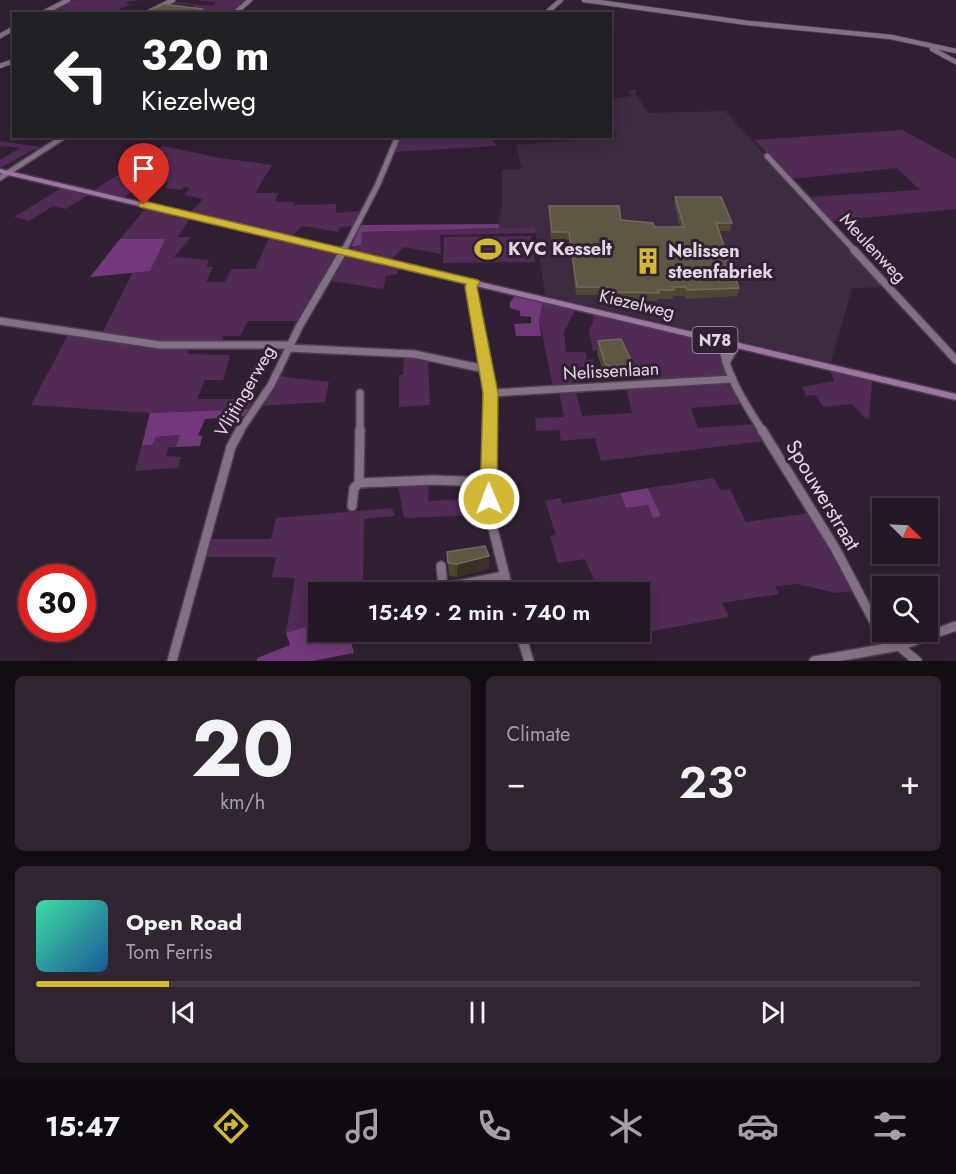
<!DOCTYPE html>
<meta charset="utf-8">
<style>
body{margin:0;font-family:Jost,sans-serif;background:#312532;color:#f1f3f6;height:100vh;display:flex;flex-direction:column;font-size:22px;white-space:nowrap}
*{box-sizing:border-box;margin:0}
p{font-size:20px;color:#a3a0a7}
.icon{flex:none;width:33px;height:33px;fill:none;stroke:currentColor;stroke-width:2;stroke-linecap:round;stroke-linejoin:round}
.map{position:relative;height:661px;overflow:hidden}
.details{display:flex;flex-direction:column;gap:15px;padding:15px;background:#140d15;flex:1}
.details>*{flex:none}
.guide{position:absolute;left:12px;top:12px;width:600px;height:126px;border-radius:0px;box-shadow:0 3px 15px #0003,0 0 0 2px #423743;background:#202124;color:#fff;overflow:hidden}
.needle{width:39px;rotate:114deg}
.tools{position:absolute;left:872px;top:498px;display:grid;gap:12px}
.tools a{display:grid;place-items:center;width:66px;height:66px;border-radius:0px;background:#251826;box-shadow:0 3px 15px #0003,0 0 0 2px #423743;font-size:30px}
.speed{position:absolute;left:18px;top:564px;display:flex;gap:12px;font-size:30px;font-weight:700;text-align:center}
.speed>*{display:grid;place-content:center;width:78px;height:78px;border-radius:50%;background:#251826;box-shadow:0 3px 15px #0003,0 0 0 2px #423743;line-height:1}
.speed .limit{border:9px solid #d22;background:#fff;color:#111}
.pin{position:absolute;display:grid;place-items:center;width:51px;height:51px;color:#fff;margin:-62px -26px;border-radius:50% 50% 50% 0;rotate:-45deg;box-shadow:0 0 6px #0007}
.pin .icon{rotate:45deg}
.me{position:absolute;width:66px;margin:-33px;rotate:359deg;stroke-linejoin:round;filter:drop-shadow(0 0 4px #0008)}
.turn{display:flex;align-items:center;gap:21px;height:126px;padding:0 30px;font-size:27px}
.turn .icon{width:78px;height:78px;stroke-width:2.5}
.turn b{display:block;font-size:42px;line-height:51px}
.big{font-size:45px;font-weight:600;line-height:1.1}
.details .card{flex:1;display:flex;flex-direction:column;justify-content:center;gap:9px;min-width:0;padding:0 21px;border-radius:9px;background:#312532}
.details .dial{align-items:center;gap:0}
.dial b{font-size:78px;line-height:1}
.song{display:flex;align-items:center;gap:18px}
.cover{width:72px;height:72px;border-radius:9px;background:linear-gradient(135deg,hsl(160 70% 55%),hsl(210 70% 35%))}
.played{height:6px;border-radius:3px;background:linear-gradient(90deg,#d1b736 15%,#423743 15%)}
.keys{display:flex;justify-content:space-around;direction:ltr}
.heat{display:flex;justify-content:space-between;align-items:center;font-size:33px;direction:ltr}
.details .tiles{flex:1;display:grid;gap:15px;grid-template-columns:1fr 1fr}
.card:last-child{grid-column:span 2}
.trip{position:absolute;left:308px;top:582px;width:342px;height:60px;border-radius:0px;background:#251826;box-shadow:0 3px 15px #0003,0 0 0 2px #423743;font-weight:600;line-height:60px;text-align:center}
.dock{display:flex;height:96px;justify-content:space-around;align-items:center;background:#0f0a0f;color:#a3a0a7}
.dock .icon{width:42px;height:42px}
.dock .active{color:#d1b736}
.dock b{font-size:27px;color:#f1f3f6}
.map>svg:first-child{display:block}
.built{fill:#3e2a41}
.green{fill:#512a56}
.forest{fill:#72397a}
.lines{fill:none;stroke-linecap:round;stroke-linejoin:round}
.minor-far3-casing{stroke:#4d3e4f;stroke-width:6}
.minor-far2-casing{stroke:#4d3e4f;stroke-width:8}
.minor-far1-casing{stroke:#4d3e4f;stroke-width:10}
.minor-casing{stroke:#4d3e4f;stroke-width:12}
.major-casing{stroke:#4d3e4f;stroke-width:3}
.minor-far3{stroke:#847086;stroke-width:4.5}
.minor-far2{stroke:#847086;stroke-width:5}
.minor-far1{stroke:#847086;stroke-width:7}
.minor{stroke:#847086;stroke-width:9}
.major{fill:#9d74a2;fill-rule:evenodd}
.wall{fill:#4e4830}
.shaded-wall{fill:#3c3129}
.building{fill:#5e5743;stroke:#726b5c;stroke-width:1.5}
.route{fill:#d1b736;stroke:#887723;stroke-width:1.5}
.labels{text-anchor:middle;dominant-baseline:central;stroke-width:6;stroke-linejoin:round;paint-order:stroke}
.shield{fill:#312033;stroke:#ac9fae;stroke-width:1.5}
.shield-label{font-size:16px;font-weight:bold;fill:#e1d6e2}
.street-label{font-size:18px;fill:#e1d6e2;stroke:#312033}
.poi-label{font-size:18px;font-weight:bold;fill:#e1d6e2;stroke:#312033;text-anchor:start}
.near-street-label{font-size:21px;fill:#e1d6e2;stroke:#312033}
</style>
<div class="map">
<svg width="956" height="661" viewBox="0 0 956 661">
<rect width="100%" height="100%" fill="#312033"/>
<path class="built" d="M637,89L635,94L649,113L725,111L886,287L852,288L831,363L545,295L535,227L500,228L498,224L502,205V170L522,169L516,145L616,137L611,119V99L631,96L629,91Z"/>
<path class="green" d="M79,0H142L126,2V4H131L112,13L50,9L66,1Z
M200,0H248L235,12H191L196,8L193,7L194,5L169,4L173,2L213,6L217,2L199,1Z
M902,130L956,159V209L830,221L808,197L920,190L897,168L792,179L754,140Z
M400,137H492L496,146L395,152Z
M0,141L47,148L42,151L33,150L0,168V160L20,148L0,146Z
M163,146L220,158L272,165L255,193H278L275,202H294V205L336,204V213L364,211L356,226L340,227L338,232L302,226L291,237L190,213L203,199L184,195L190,188L184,187L181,190L165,188L168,183L140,184L125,197L94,190Z
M61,188L90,194L66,209L53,206L29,221L14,217Z
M146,208L190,218L178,237H191L174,257L209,260L206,267H213L206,282H225L231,269H255L269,238L339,254L300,321H248L240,336H223L221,344H167L101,335L133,272L150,271L166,240L120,239Z
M535,227L536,233L440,235L441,254L404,247L392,259L350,249L361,245V232Z
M531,236L535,262L443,263L444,237Z
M348,256L398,268V274L386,276L384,288L382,289L331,281L345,257Z
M543,302L575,310L564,332L566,352H585L587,360L593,359L599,379L572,380L573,386L553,387L539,319Z
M593,314L710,342L718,350L728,374L723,377L636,383L625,350L593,351L589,330L593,323Z
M69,333L189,347L187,354L230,355L223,380H205L197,399H259L252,409L150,413L31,405Z
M404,355L428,358L430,405L399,407V375H403Z
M830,370L872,381L869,419L865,418L852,404L823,407L816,395L806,396L802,387L834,381Z
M279,376L329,382L325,402L260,406Z
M722,383L733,387L743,404L691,408L698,428L755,424L765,441L601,461L595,438L561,441L559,430L536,431L535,418L564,417L559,392H576L582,416L632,413L626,387Z
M181,435L176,447H169L166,456L181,457L178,468L135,471L142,445H152L156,437Z
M714,478L720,490L730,489L746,522L810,513L853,591L836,593L798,584L775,586L779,594L722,603L729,617L631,635L630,632H639V592H599L585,559L558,563L550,536L556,535L545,501L560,498L562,504L620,493L626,508L648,505L653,517L661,516L648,488Z
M429,483L428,501L483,498L485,515L404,518L398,485Z
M392,508L395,516L364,519L363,592H318V623L286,633L295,578L272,577L276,557H206L211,539H271L276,518Z"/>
<path class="forest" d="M498,224L500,228L362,232L361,245L351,247L361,225Z
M120,239H166L150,271L90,277Z
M515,296L543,302L539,319L541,336H516L514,324L531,323V317L520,316V311L510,308V302Z
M252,409L246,416L205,419L198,435L202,436L200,446L176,447L180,435L156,437L152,445H142L150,413Z
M648,488L661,516L653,518L648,505L626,508L620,493Z
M318,623V632H357L349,634L354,653L312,661H257V658L290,645L286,633Z"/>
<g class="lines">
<defs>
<path id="minor-far3" d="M584,0L748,23L891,37L956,51
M41,14L68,0
M145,14L173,0
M234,14L250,0
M545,14L561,0
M0,36L14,28
M932,49L956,62
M0,66L14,61"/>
<path id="minor-far2" d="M767,156L856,252
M0,178L65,136
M343,252L378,184L398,136"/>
<path id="minor-far1" d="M854,250L956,360
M474,283L471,287L491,393L489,432
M0,321L160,345H290
M722,341C724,373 746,405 763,432
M288,348L414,354L485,369
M727,361L736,345
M491,393L733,379
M239,432L271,385L299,327L344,250
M360,432V393"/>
<path id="minor" d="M360,430L359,483L433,480L487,482
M489,430L487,482L490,517L509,592
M762,430L835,548L888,648
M352,506L354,488L359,483
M441,566L443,588L504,576
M520,632L529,661
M899,646L917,661
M172,661L231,447L240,430
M814,661L899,646L956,626"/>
<path id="major" d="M0,169L956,394V400L0,173Z"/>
</defs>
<use href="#minor-far3" class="minor-far3-casing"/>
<use href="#minor-far2" class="minor-far2-casing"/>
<use href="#minor-far1" class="minor-far1-casing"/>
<use href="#minor" class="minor-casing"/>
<use href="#major" class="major-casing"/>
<use href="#minor-far3" class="minor-far3"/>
<use href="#minor-far2" class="minor-far2"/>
<use href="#minor-far1" class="minor-far1"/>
<use href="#minor" class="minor"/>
<use href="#major" class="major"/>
</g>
<path class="wall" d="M675,197L732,223L730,231H719L739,288L737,296L686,299L685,296H673V299H658V301H608L607,295H576L569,240H551L549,214V206L621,220L654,227H680L674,205Z
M598,341L633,364L631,376L605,378L597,353Z
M447,552L489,556V569L457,577L449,576Z"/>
<path class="shaded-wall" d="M202,9L203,14H194Z
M489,556V569L457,577V564Z"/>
<path class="building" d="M163,4L202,9L194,14H133L145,13Z
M675,197H721L732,223H716L739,288L687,290L686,287H673L674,290H658L659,293L609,292L608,287H577L569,232H552L549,206H619L621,220L653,223L654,227H684Z
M621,339L633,364L606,366L598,341Z
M485,546L489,556L457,564L448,563L447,552Z"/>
<path class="route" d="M144,201L478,280L480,282L477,287L498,393L497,499L494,504H483L480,499L483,393L465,287L466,284L140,207L138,205Z"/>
<defs>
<symbol id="stadium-bare" viewBox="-9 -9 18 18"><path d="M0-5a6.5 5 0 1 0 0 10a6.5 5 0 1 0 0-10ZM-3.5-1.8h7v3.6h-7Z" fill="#d1b736" stroke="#312033" stroke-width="2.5" paint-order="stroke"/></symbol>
<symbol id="building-bare" viewBox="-9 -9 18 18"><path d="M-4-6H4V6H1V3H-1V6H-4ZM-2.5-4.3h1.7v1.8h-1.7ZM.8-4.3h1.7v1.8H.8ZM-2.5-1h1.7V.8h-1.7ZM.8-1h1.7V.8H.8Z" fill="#d1b736" stroke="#312033" stroke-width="2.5" paint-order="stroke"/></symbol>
</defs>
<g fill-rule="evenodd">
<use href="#stadium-bare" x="469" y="230" width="38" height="38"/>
<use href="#building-bare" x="629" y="242" width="38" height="38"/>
</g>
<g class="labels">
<rect class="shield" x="692.5" y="327" width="45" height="26" rx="4.5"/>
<g class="shield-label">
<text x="715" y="340">N78</text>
</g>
<g class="street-label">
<text transform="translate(873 248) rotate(47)">Meulenweg</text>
<text transform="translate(637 304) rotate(13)">Kiezelweg</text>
<text transform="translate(611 371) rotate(-3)">Nelissenlaan</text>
<text transform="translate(245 391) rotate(-60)">Vlijtingerweg</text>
</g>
<g class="poi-label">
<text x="508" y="249">KVC Kesselt</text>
<text x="668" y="251">Nelissen<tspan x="668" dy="21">steenfabriek</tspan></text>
</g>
<g class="near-street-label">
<text transform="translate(823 495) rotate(59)">Spouwerstraat</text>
</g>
</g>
</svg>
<div class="tools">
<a><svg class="needle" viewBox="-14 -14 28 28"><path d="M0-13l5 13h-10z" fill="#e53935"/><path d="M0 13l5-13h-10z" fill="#a3a0a7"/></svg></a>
<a><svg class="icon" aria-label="search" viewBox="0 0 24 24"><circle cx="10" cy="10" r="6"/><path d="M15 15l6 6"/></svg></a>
</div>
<div class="speed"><div class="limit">30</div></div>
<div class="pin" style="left:144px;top:205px;background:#d93025"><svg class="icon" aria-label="arrive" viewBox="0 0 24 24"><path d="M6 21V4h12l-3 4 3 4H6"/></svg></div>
<svg class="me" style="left:489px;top:499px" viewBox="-20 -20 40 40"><circle r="17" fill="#d1b736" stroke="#fff" stroke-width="3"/><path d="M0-11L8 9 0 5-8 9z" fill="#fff"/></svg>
<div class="trip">15:49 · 2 min · 740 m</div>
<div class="guide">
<div class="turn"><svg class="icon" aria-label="left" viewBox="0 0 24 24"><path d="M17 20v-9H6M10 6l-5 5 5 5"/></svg><div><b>320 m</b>Kiezelweg</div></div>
</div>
</div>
<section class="details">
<div class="tiles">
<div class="card dial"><b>20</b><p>km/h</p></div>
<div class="card"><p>Climate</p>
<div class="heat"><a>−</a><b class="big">23°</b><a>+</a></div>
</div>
<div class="card">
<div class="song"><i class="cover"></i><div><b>Open Road</b><p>Tom Ferris</p></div></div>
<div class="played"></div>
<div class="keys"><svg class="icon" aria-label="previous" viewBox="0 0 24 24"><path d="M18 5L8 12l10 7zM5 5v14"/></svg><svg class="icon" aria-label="pause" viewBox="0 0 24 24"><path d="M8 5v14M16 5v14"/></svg><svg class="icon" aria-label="next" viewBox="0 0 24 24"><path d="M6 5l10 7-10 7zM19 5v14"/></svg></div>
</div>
</div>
</section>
<nav class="dock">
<b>15:47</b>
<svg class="icon active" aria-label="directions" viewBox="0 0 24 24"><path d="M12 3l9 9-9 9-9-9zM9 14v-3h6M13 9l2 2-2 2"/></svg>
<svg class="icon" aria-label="music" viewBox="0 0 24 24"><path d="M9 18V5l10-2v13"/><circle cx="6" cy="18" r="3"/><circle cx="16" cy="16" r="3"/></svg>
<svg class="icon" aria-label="phone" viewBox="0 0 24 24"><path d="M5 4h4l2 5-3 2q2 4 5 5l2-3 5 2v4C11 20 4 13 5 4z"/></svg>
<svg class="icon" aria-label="climate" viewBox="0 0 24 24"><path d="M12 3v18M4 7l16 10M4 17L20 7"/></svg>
<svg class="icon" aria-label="car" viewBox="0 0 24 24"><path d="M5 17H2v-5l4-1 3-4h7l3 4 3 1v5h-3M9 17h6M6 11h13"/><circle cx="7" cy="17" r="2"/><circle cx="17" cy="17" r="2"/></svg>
<svg class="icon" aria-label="filters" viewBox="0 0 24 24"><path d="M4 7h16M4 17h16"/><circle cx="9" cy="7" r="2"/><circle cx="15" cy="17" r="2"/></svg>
</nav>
